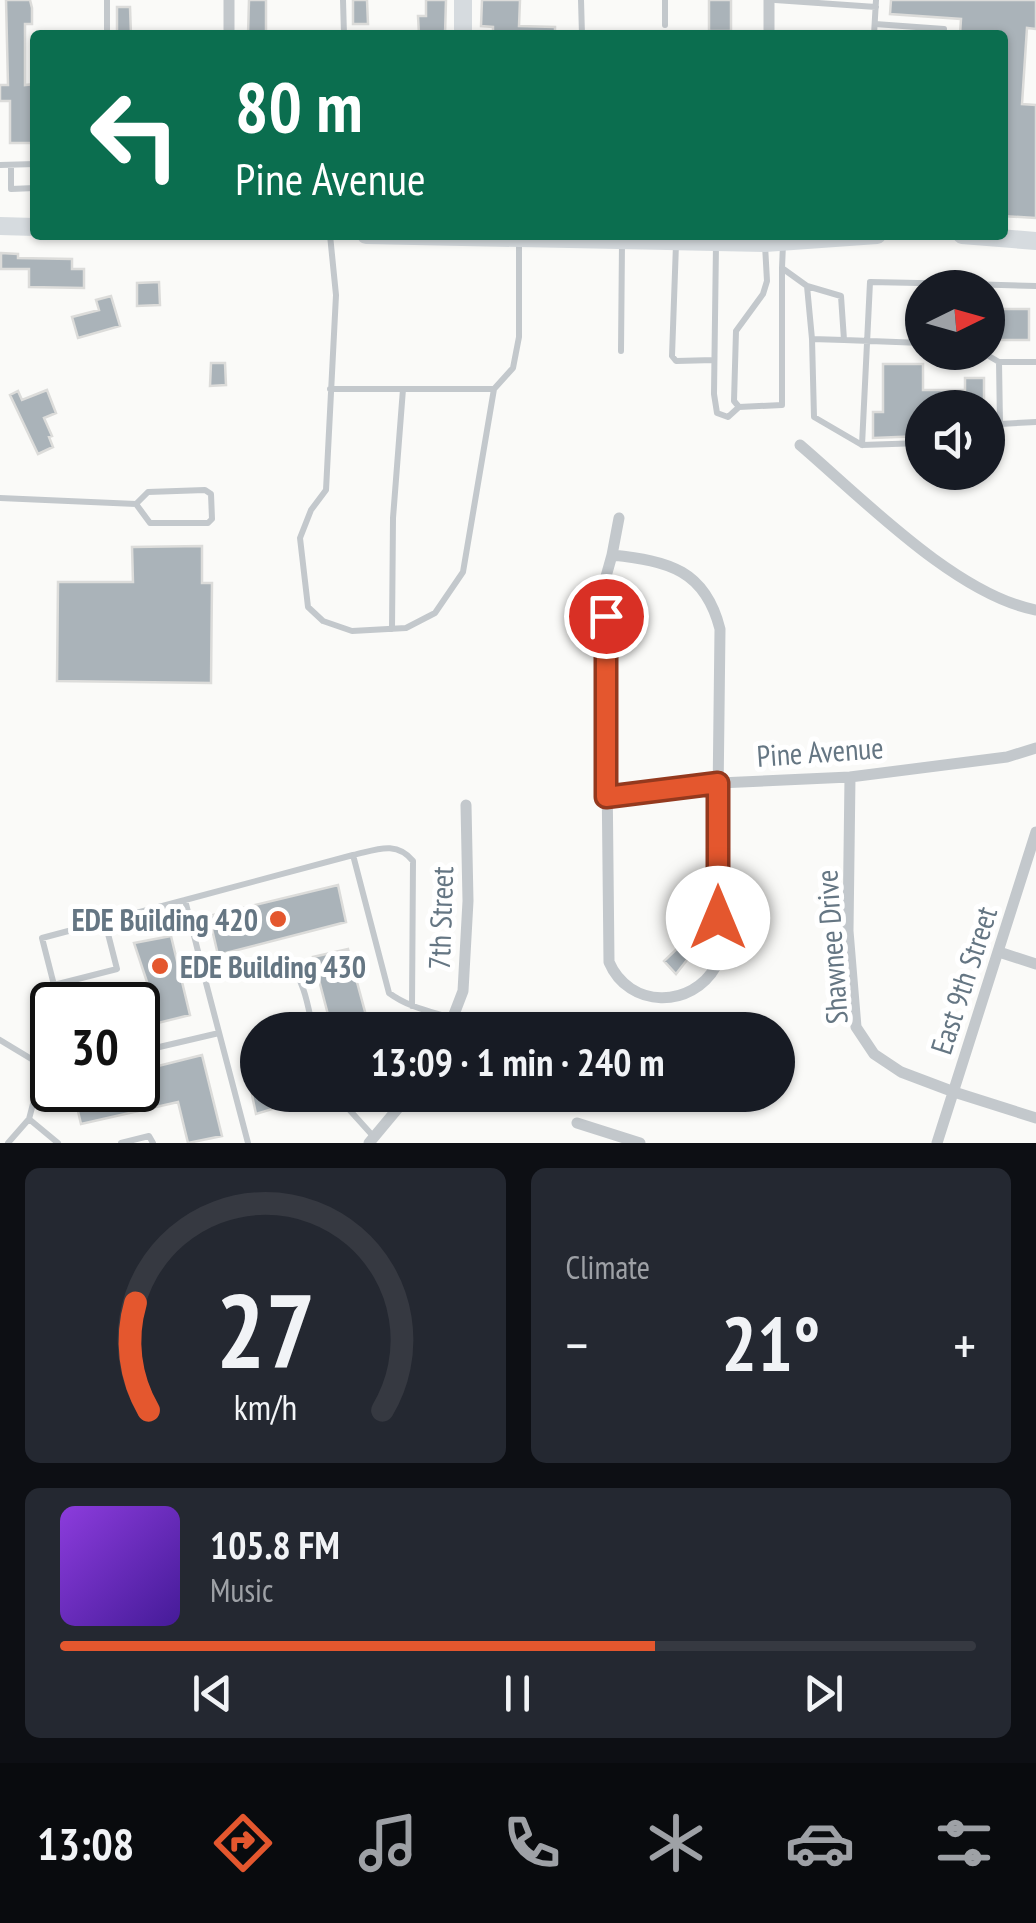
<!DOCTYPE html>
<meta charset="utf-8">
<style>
body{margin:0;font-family:"PT Sans Narrow",sans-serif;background:#242831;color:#f1f3f6;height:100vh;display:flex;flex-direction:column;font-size:38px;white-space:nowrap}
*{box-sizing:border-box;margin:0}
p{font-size:32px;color:#9ea1a6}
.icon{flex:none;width:55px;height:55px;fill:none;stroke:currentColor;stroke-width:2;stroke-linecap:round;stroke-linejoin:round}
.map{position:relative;height:1143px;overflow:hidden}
.panel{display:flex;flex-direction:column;gap:25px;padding:25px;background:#0d0f14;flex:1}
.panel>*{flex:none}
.top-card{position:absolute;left:30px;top:30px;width:978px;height:210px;border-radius:10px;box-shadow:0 2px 8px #0004;background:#0b6e4f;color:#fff;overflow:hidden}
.needle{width:65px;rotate:85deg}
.tools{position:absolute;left:905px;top:270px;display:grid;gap:20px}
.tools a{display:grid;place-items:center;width:100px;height:100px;border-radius:50%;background:#171b24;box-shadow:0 2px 8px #0004;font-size:50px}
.speed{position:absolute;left:30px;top:982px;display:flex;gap:20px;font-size:50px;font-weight:700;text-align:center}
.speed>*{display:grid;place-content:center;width:130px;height:130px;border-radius:50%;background:#171b24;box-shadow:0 2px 8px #0004;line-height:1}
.speed .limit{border:5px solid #111;border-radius:15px;background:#fff;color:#111}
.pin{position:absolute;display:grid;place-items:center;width:85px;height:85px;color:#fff;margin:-42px;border:5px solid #fff;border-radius:50%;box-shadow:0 2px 10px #0007}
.me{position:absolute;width:110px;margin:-55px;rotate:0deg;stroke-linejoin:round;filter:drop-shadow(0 0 8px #0008)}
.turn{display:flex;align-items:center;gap:35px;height:210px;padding:0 40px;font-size:45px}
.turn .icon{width:130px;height:130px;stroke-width:2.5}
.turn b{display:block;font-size:70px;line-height:85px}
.big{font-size:75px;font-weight:800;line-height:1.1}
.panel .card{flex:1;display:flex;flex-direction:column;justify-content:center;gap:15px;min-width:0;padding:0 35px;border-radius:15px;background:#242831}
.panel .dial{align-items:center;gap:0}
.dial svg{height:260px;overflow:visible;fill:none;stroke:#363941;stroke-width:7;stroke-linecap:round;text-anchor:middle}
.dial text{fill:#f1f3f6;stroke:none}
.song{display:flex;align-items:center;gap:30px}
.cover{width:120px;height:120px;border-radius:15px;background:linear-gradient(135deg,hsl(270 70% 55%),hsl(260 70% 35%))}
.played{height:10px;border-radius:5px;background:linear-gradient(90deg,#e4572e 65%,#363941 65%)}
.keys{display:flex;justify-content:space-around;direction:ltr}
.heat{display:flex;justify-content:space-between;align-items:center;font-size:55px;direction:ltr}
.panel .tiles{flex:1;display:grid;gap:25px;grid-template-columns:1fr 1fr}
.card:last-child{grid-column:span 2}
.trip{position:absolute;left:240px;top:1012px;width:555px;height:100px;border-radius:50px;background:#171b24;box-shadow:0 2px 8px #0004;font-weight:800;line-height:100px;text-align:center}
.menu{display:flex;height:160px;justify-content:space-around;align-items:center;background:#090b0e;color:#9ea1a6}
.menu .icon{width:70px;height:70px}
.menu .current{color:#e4572e}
.menu b{font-size:45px;color:#f1f3f6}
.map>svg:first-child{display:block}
.building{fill:#aab3b9;stroke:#dcdcda;stroke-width:2.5}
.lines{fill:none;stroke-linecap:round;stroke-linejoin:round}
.service{stroke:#c3c8cc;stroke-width:6}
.minor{stroke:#c3c8cc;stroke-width:11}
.secondary{stroke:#d6dbdf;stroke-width:18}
.route-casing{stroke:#94391e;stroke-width:25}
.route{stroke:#e4572e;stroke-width:18}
.poi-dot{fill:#e4572e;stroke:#fff;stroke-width:4}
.labels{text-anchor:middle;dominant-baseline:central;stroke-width:10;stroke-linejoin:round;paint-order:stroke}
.street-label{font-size:30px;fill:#657683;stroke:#fff}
.poi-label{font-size:30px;font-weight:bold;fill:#657683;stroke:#fff;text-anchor:end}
</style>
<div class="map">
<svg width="1036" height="1143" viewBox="0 0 1036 1143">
<rect width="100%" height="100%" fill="#fafaf8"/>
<path class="building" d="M6,0H30L32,8V24H25V85L35,84V143H10V101H0V85H8Z
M249,0H266V35H248Z
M353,0H367L368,24H353Z
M426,0H446L445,35H419L418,16H426Z
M482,0H520L519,26L555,27V35H493V27L481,26Z
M709,0H731V31H709Z
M891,0H1036V29L1027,28L1022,104L1036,105V218L1002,216V35H960L961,19L890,14Z
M117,7H130L131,35H117Z
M1,253L18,254V258L72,259V269H84V288L29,287V269H1Z
M159,282L160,305L137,306V283Z
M111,296L120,326L78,338L72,317L99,310L96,300Z
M994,309H1029V340H994Z
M211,363H225L226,385L210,386Z
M883,364H923V390H965V378H984V408H922V436L873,438V412H883Z
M47,390L56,413L44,418L52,436L49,437L53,447L38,454L10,395L18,391L22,400Z
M202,546V583H212L211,683L57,681L58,582H133L132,547Z
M338,885L346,922L218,955L209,916Z
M171,936L190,1015L138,1028V1005H97L96,1002L149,988L134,943Z
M685,941L694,951L676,974L664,961Z
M348,949L370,1030H332L313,957Z
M202,1055L222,1136L188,1143L178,1102L81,1124L73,1090H138V1071Z
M252,1095H311L312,1097L256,1114Z"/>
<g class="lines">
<path class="service" d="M107,0V35
M343,0L344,35
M581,0L582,35
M775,0L876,7
M875,24L944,29L943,35
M665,25V0
M874,35L876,0
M0,165L35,164
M11,165V189L35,188
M330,235L336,295L326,490L311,510L300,538L308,607L323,621L352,631L406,628L435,613L463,572L494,389L513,368L519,337V242
M676,244L672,356L676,361L714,360
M716,244L714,394L717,413L728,417L739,407
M783,244L782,268L807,286L841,296L844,340L922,343
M765,245L767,281L763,294L736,331L734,401L739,407L782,405V268
M967,284L1036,286
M807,286L812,339
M844,340L812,339L814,417L862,445L870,282L967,284
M621,351L622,243
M982,352L999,362
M1036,362H999L1000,424L1036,422
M330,389H494
M988,440H998L1000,424
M862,445L922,443
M0,498L136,504L148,492L205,490L211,494L212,519L208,523H150L136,504
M392,629L393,518L403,389
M105,922L117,969L54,985L42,938L185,900
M205,979L185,900L353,855
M412,1006L413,861C396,840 376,850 353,855L389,993C408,1007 429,1011 451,1018
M0,1040L43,1066L29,1119L8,1143
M138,1052L219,1033
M336,1095L373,1136
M29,1119L58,1143
M121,1143L149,1136L153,1143
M248,1143L205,979L272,961L286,960C304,978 308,1005 313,1030"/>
<path class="minor" d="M229,0V35
M769,0V35
M800,445C862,498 956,595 1036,610
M612,555C669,561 705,570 720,629L716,966C692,1009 629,1009 609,962L605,580Z
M612,555L619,518
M850,777L848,931L856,1027L874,1054L901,1072L954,1092L1036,1118
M606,797L719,783L850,777L1007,757L1036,748
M999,952L1036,964
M448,1030L463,991L468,901L466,805
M577,1123L640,1143
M369,1143L409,1095
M937,1143L1036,832"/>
<path class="secondary" d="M463,0V35
M0,226L35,227
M366,235L765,243L877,235
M962,235L1036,241"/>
</g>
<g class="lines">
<defs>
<path id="route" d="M606,616V797L718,783V918"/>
</defs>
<use href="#route" class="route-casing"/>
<use href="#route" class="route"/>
</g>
<g class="poi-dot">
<circle cx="278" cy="919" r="10"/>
<circle cx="160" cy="966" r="10"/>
</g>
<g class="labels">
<g class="street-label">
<text transform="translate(820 751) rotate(-4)">Pine Avenue</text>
<text transform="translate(440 918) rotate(-88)">7th Street</text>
<text transform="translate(831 947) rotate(-94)">Shawnee Drive</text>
<text transform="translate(963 980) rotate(-72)">East 9th Street</text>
</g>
<g class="poi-label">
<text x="258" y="919">EDE Building 420</text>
<text x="180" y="966" text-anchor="start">EDE Building 430</text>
</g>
</g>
</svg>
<div class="tools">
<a><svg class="needle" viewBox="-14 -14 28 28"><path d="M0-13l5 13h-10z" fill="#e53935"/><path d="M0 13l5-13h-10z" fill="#9ea1a6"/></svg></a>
<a><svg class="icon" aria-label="sound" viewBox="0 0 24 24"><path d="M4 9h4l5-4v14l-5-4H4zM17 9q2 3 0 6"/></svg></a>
</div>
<div class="speed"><div class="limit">30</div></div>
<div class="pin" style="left:606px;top:616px;background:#d93025"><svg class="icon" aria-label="arrive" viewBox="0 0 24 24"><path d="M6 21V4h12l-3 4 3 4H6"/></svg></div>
<svg class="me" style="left:718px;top:918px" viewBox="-20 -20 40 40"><circle r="19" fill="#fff"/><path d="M0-13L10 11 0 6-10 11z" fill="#e4572e"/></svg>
<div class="trip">13:09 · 1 min · 240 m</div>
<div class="top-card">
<div class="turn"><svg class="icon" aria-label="left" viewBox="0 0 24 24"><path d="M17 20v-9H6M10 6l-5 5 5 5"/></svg><div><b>80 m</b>Pine Avenue</div></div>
</div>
</div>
<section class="panel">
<div class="tiles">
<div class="card dial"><svg viewBox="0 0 100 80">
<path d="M14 69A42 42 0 1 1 86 69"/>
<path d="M14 69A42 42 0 0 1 10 36" stroke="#e4572e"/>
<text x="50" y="56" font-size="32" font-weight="700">27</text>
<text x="50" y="72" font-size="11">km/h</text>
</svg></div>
<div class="card"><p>Climate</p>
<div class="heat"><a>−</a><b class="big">21°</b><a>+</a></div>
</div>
<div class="card">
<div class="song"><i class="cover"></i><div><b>105.8 FM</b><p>Music</p></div></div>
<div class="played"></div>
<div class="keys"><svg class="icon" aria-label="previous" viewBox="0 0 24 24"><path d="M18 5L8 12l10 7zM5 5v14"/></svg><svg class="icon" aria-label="pause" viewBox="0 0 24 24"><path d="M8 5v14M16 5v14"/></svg><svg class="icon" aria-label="next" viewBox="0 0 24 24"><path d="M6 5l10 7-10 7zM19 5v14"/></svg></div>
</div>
</div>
</section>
<nav class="menu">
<b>13:08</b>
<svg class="icon current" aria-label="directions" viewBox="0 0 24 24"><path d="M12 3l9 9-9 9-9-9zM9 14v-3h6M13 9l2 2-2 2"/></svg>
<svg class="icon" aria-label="music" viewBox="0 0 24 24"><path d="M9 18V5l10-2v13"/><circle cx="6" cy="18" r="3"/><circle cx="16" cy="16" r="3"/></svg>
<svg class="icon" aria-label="phone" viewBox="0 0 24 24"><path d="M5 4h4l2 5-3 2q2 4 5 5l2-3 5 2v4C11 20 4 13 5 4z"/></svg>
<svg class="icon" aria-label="climate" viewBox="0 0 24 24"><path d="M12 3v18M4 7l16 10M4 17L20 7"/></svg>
<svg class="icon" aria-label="car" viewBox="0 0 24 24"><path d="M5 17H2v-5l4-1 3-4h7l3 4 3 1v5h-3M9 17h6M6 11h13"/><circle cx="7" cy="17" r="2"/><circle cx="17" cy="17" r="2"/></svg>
<svg class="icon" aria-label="filters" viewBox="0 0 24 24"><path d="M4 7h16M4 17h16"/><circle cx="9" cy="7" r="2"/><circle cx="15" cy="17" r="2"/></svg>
</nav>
